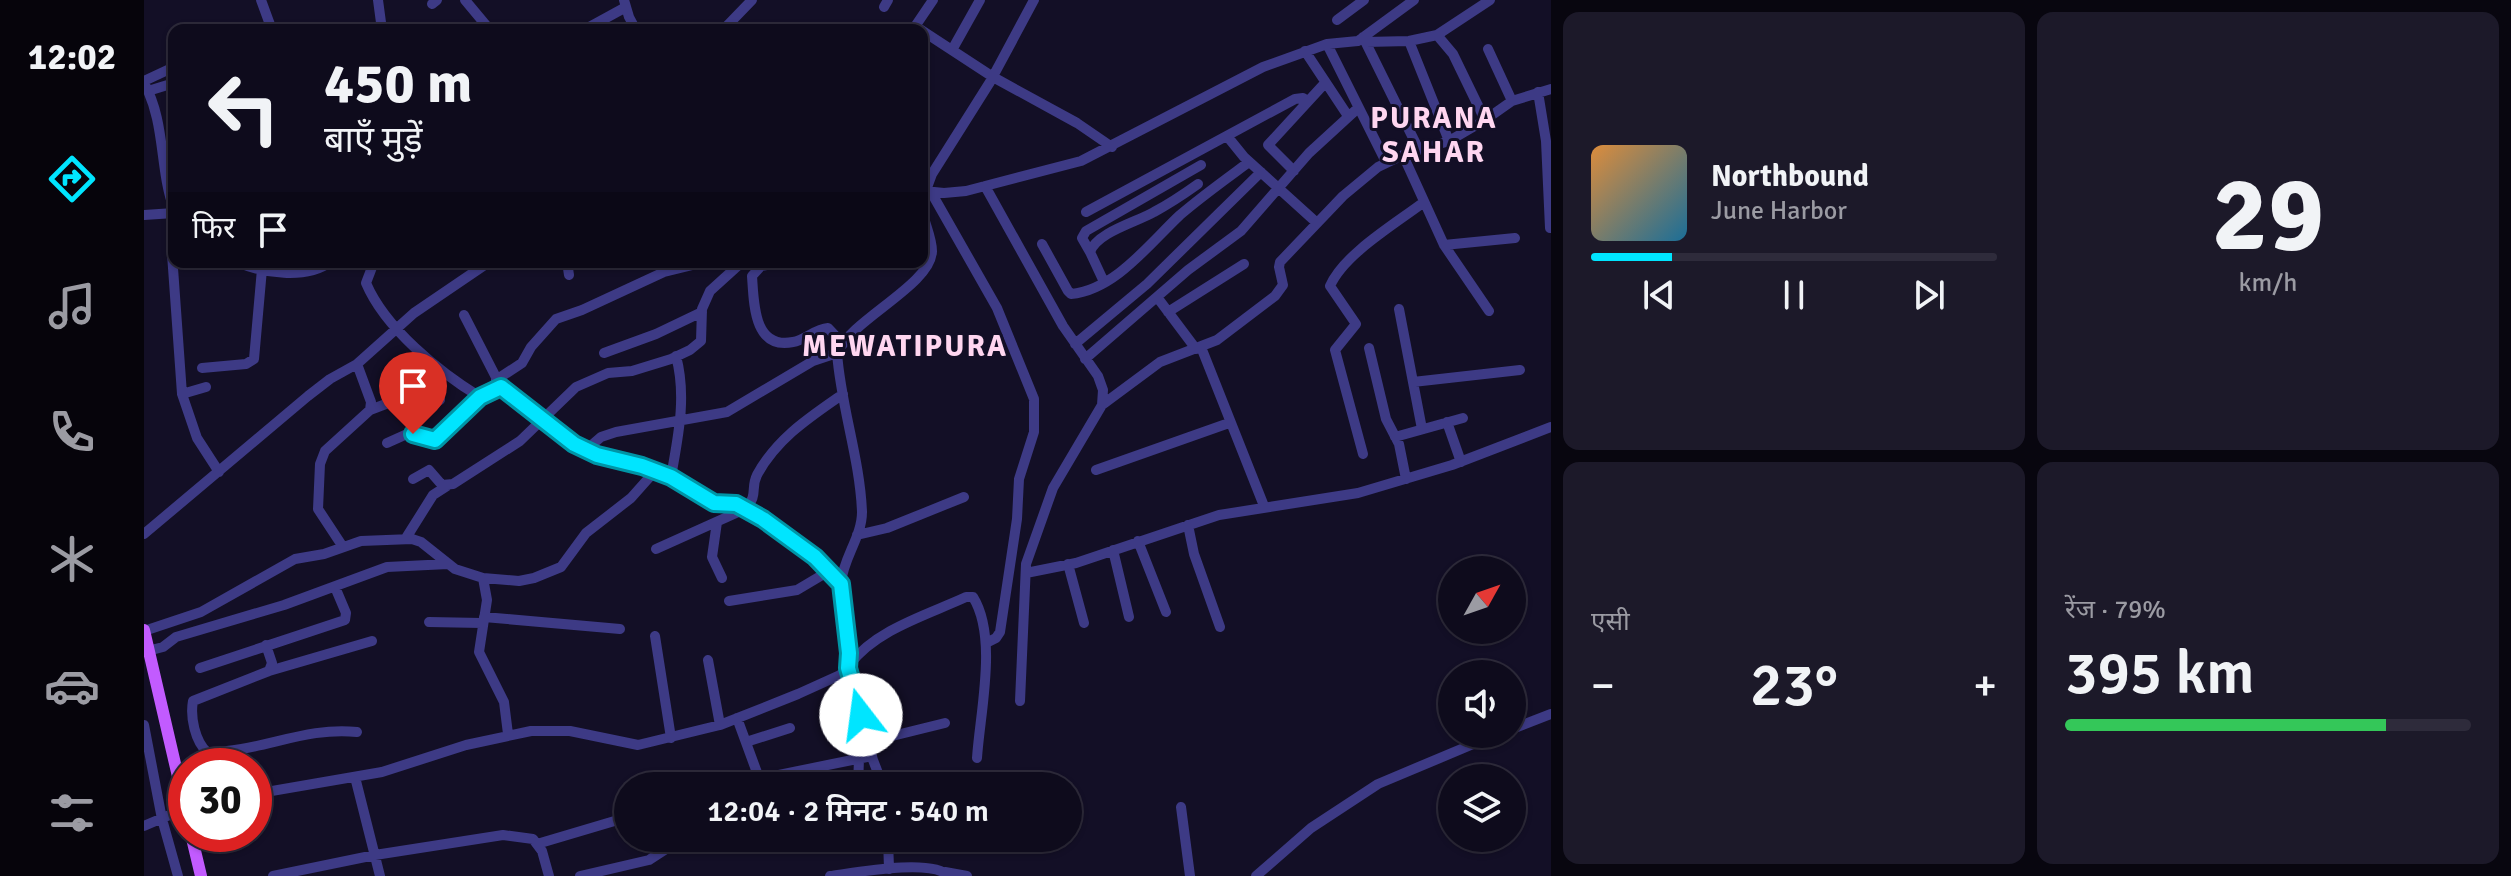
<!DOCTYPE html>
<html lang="hi">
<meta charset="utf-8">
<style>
body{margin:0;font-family:Signika,"Noto Sans Devanagari",sans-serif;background:#1c1929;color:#f1f3f6;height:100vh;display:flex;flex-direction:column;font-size:30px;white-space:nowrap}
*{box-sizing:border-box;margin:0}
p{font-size:26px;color:#9b9ba3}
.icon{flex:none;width:44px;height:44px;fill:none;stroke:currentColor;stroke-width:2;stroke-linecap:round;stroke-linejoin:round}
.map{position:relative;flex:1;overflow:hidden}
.side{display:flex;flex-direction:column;gap:12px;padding:12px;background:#08060f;width:960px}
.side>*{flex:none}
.banner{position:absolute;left:24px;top:24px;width:760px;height:244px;border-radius:16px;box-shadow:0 2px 6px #0004,0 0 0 2px #2e2b3b;background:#0e0b1c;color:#f1f3f6;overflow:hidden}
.needle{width:52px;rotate:50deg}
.controls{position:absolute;left:1294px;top:556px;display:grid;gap:16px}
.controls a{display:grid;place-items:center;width:88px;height:88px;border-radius:50%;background:#0e0b1c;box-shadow:0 2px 6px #0004,0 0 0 2px #2e2b3b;font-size:40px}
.speed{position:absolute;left:24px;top:748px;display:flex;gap:16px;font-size:40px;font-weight:700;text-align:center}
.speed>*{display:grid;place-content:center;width:104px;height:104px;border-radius:50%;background:#0e0b1c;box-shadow:0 2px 6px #0004,0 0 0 2px #2e2b3b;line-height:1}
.speed .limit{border:12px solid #d22;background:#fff;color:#111}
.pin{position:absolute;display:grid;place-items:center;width:68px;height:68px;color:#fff;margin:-82px -34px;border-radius:50% 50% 50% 0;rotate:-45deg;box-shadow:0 0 8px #0007}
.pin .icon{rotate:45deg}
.me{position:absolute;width:88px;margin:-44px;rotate:345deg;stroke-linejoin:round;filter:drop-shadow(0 0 6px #0008)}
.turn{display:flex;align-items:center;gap:28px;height:168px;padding:0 24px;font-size:36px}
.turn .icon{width:104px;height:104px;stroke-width:2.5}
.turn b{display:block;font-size:56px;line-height:68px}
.then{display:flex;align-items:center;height:76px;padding:0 24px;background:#0003;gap:16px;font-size:30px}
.big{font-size:60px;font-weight:600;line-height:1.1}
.side .tile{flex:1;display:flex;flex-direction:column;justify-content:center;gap:12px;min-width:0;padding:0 28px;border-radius:16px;background:#1c1929}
.side .dial{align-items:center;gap:0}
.dial b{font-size:104px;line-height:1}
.song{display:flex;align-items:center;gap:24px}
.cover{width:96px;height:96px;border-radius:12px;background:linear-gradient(135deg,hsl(30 70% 55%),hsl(200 70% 35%))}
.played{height:8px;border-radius:4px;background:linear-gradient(90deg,#00e5ff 20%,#2e2b3b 20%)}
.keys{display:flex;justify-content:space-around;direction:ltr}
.heat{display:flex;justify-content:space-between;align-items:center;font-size:44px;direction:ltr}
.charge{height:12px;border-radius:6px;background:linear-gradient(90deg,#34c759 79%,#2e2b3b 0)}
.side .tiles{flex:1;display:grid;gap:12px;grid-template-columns:repeat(2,1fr)}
.trip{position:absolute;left:470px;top:772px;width:468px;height:80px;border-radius:40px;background:#0e0b1c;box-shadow:0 2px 6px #0004,0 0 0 2px #2e2b3b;font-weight:600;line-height:80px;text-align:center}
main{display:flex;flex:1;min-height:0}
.dock{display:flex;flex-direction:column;width:144px;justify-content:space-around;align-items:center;background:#06040b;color:#9b9ba3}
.dock .icon{width:56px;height:56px}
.dock .selected{color:#00e5ff}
.dock b{font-size:36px;color:#f1f3f6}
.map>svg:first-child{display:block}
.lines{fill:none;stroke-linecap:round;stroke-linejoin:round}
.minor{stroke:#3d3a85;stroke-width:10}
.major{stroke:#c25bff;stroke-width:12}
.route-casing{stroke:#0095a6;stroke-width:20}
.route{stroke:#00e5ff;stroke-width:14}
.labels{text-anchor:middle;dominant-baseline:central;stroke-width:6;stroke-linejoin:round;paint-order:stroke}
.district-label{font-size:30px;font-weight:bold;letter-spacing:2px;fill:#ffd6f0;stroke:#130f26}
</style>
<main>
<nav class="dock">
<b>12:02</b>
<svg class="icon selected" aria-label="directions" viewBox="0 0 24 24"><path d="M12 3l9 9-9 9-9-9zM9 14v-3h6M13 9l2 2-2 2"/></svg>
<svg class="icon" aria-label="music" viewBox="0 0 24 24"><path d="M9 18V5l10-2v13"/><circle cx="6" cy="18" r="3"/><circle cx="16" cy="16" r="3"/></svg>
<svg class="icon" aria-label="phone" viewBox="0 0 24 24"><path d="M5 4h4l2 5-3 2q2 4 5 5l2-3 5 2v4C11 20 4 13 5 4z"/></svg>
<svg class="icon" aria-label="climate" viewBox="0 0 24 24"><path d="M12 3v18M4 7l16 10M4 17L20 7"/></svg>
<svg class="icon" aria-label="car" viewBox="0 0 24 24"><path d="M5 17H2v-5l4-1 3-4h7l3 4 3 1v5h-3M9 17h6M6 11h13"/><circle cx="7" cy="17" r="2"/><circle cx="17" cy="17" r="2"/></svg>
<svg class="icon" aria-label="filters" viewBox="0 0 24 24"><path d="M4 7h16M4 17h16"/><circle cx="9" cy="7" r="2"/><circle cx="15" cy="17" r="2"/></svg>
</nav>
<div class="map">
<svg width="1407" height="876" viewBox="0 0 1407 876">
<rect width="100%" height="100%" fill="#130f26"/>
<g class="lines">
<path class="minor" d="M117,0L128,30
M234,0L238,30
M321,0L346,30
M480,0L485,17L492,30
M288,4L293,0
M740,7L744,0
M1193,20L1220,0
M771,26L849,77L933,123L968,147
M770,28L789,0
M440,30L482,7
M579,30L608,0
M1293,35L1309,54L1341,120
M1219,37L1275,150
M1265,41L1305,141
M1222,42L1265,41L1293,35L1346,0
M1183,44L1242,162
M1344,49L1368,101
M808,50L836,0
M1161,51L1204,116
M0,81L30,67
M0,83C22,123 15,168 30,209
M4,91L30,83
M1394,92L1402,141L1406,228
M1083,136L1100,157L1173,223
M1259,155L1300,245L1345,311
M1150,171L1124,145L1181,83
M841,186L919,326L954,376L959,390L958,405L909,488L882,564L876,701
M778,188L780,191L800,193L822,191L937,161L1119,67L1183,44L1214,41L1270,0
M787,192L853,308L890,399V432L875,479L873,519L856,632L852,638L842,643
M778,201L788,174L846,82L890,0
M942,212L1151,99L1159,98L1164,101
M0,215L30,213
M30,241L28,254L38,394L53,438L75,472
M898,244L924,291L927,294C971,290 1006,243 1036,215C1058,196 1082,179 1105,162
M1300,245L1371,238
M946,252L938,238L942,231L1057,165
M93,262C118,273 162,280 186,262
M230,262L222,283C241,328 295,372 336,397L357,387
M423,262L425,275
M639,262L617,266L608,276C610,302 609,350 649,342C661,340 671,329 684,328L699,344
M960,282L946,252C953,232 993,222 1010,212C1025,204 1040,194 1054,184
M1013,297L1052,349
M1255,309L1278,429
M1024,312L1100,264
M320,315L357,387L415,435L453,455L498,466L527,477L570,503L592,504L601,509L660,548L697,584
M931,344L1003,284L1117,172
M1057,347L1120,506
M1225,348L1242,419L1255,444L1262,479
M460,353L512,334L558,312
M941,359L1044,270L1097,231L1165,153L1213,109
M58,368L102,364L110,359L118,269
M352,380L378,363L387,347L412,319L438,310L520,272L561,262
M1269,382L1376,370
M38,394L62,387
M958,405L1016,362L1073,340L1131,296L1139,285L1135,267L1136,262L1199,196L1234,167L1259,155L1305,141L1341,120L1368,101L1407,89
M226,410L276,391L296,400
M1303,422L1317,462
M1251,437L1319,418
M243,443L263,434L291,440L336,397
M442,450L457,437L472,432L583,412L669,361L693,353
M1219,454L1191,350L1212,324L1186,286C1200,254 1251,224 1280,202
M952,470L1085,423
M527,477C534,437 543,397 532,356
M269,479L285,470L298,485L309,484L376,441L432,387L464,373L488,371L527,359L546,350L557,341L558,309L566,291L598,262
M573,522L568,557L578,578
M1044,525L1050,554L1076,627
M0,534L164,396L186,379L213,364L270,313L345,262
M713,535L743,528L820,497
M262,538L289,495L303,486
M994,541L1022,612
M199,547L174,509L176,464L181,451L226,410L227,402L213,364
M512,549L601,509C615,495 606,489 613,475C633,438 666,417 699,394
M969,550L985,617
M924,564L940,623
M882,573L932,563L1075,515L1214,493L1308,465L1407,427
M339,578L343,600L335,652L360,702L364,734
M585,601L653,590L685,571
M340,617L476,629
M285,622L338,623
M0,631L57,612L151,559L180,554L217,541L268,539L277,542L311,569L339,578L375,581L390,578L417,567L442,533L487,498L511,471
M511,636L527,738
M122,645L128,663L125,671L49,701C46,717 51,741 63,752C114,753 161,726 213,732
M0,652L19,647L32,637L140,605L243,567L304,564
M564,660L576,725
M706,664C733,629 783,615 822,597H829C854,637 836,712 833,758
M56,668L201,620L202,613L191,587
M704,668L729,760L739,786
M125,671L228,641
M593,718L615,778
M0,725L18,819L34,876
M1368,729L1407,714
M602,742L646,728
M724,742L801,723
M211,777L236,876
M580,786L728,756
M714,786L715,759
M110,794L238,772L322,745L387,731H426L494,745L576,725L654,694L696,675L704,668C711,645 696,608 697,583C699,558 718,537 718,512C716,459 697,407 693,353C708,319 787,285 788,251C788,237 780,223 778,209
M1037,807L1046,876
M0,826L42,808
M744,838L745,869
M692,839L694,838
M393,844L484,817
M801,872L823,876
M129,876L231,855L359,835L389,839L398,851L405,876
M436,876L505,860L525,847L550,838
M686,876C709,873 789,858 804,876
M1112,876L1167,828L1234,784L1353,734"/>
<path class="major" d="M0,630L42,811
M47,834L57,876"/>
</g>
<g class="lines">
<defs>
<path id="route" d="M269,434L291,440L336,397L357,387L430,444L453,455L498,466L527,477L570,503L592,504L619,519L671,557L697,584L705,653L704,668L717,715"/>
</defs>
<use href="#route" class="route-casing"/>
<use href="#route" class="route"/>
</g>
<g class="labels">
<g class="district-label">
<text x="1290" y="118">PURANA<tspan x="1290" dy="34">SAHAR</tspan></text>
<text x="761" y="346">MEWATIPURA</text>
</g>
</g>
</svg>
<div class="controls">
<a><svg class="needle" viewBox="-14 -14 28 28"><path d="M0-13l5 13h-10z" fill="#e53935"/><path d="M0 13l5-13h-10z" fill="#9b9ba3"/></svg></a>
<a><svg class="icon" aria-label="sound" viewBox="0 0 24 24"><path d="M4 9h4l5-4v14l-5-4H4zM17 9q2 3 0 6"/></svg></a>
<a><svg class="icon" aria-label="layers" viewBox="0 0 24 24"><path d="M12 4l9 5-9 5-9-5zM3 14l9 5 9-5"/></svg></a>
</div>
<div class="speed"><div class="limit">30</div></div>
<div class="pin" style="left:269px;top:434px;background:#d93025"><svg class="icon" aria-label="arrive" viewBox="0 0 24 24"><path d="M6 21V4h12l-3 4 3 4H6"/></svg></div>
<svg class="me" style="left:717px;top:715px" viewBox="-20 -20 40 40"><circle r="19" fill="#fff"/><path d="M0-13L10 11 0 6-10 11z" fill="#00e5ff"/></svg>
<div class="trip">12:04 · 2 मिनट · 540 m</div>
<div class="banner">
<div class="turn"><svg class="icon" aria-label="left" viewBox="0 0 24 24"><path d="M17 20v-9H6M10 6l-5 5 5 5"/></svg><div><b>450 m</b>बाएँ मुड़ें</div></div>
<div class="then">फिर<svg class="icon" aria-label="arrive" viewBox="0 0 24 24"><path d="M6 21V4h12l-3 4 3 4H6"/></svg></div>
</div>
</div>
<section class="side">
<div class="tiles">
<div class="tile">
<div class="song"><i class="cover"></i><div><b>Northbound</b><p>June Harbor</p></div></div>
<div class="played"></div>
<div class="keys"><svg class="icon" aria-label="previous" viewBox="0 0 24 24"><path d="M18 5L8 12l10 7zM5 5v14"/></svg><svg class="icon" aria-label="pause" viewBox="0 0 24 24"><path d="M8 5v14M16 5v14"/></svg><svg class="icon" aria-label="next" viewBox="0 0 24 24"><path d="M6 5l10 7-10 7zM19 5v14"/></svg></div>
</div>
<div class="tile dial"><b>29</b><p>km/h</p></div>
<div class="tile"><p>एसी</p>
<div class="heat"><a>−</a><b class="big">23°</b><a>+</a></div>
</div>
<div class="tile"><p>रेंज · 79%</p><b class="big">395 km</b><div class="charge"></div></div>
</div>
</section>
</main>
